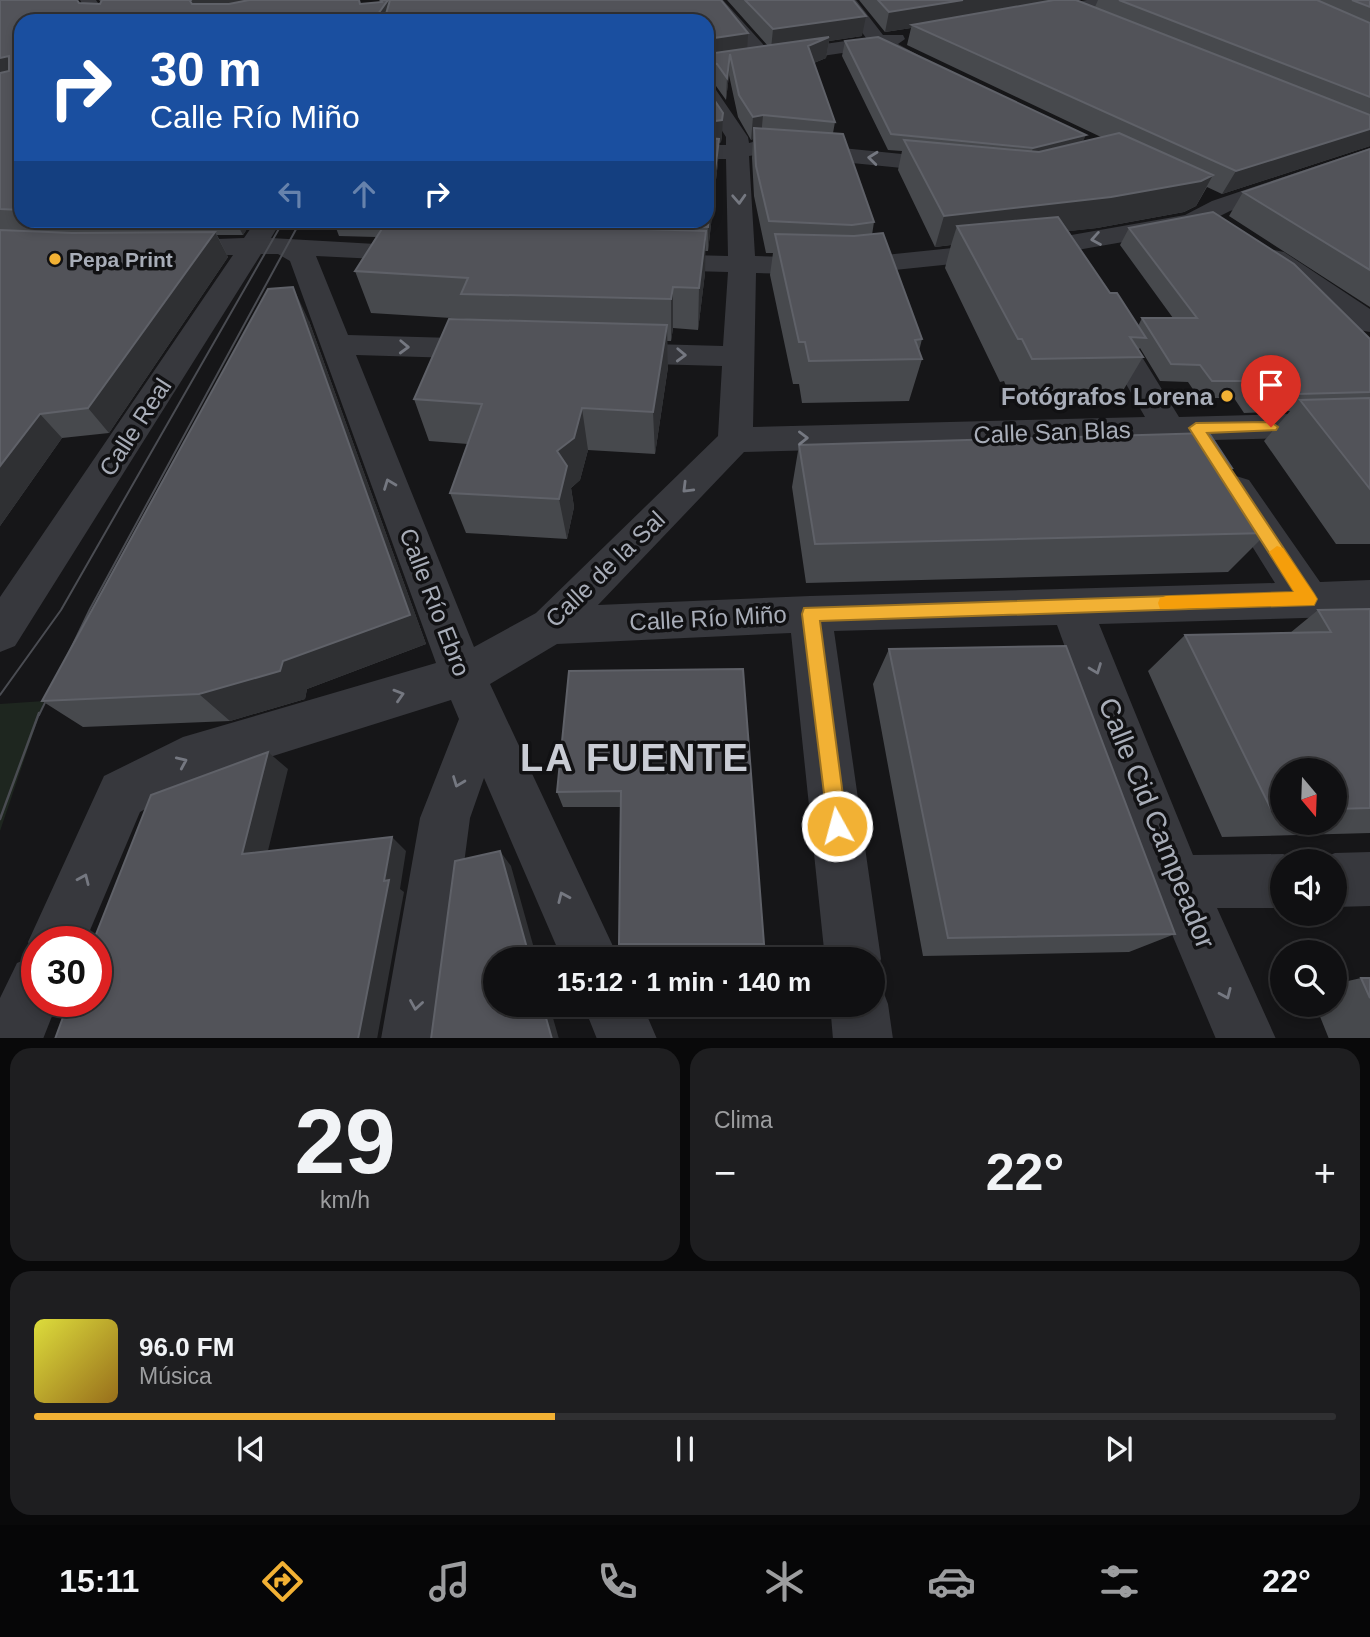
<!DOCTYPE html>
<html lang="es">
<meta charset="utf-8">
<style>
body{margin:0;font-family:Helvetica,sans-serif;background:#1e1e20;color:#f1f3f6;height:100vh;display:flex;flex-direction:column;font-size:26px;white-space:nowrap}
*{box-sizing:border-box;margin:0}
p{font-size:23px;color:#9c9d9f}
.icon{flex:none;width:38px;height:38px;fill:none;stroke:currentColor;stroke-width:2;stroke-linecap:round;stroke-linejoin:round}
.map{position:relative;height:1038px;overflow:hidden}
.details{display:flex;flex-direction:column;gap:10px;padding:10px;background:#09090a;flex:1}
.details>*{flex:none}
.hud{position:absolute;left:14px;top:14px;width:700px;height:214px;border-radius:21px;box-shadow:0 4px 10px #0003,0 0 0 2px #303032;background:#1a4fa0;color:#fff;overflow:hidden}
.needle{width:46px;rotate:161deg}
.controls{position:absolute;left:1270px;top:758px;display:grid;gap:14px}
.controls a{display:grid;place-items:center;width:77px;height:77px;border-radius:50%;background:#101012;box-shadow:0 4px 10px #0003,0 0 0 2px #303032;font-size:35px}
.speed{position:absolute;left:21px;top:926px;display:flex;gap:14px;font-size:35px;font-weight:700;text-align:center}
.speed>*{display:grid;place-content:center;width:91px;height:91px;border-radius:50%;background:#101012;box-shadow:0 4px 10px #0003,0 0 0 2px #303032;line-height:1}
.speed .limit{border:10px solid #d22;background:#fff;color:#111}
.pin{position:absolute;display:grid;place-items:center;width:60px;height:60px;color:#fff;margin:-72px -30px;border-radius:50% 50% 50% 0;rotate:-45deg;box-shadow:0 0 7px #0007}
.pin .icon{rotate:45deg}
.me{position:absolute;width:77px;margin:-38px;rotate:353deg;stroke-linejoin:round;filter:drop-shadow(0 0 5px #0008)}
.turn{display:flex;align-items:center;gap:24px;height:147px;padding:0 21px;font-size:32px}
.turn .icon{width:91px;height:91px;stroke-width:2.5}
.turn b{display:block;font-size:49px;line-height:60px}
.lanes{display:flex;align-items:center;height:66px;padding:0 21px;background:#0003;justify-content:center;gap:35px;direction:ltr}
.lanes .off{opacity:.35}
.big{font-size:52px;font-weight:700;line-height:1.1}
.details .widget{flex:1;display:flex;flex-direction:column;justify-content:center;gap:10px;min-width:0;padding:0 24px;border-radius:21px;background:#1e1e20}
.details .dial{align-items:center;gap:0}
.dial b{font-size:91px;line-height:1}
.song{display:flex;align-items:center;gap:21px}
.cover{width:84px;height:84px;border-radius:10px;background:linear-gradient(135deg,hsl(60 70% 55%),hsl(40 70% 35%))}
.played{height:7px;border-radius:4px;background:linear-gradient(90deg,#f2b134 40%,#303032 40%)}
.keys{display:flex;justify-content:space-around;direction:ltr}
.heat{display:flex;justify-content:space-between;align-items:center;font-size:38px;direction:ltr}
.details .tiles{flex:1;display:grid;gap:10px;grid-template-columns:1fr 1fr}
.widget:last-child{grid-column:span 2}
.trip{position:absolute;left:483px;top:947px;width:402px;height:70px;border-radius:35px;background:#101012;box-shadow:0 4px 10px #0003,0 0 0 2px #303032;font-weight:700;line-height:70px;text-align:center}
.tabs{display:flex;height:112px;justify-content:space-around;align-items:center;background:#060607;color:#9c9d9f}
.tabs .icon{width:49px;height:49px}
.tabs .on{color:#f2b134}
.tabs b{font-size:32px;color:#f1f3f6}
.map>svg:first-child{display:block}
.green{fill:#1e261f}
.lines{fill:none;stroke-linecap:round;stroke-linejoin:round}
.minor{fill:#37383d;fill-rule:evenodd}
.tram-far1{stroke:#4a4c52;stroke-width:2}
.tram{stroke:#4a4c52;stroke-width:2.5}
.wall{fill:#47494d;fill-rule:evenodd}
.shaded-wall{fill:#2f3033}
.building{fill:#525359;stroke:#5f6168;stroke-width:2}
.oneway{stroke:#757881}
.route{fill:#f2b134;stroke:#9d7322;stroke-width:2}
.slow{fill:#f59e0b}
.poi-dot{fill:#f2b134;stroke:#111113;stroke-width:2.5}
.labels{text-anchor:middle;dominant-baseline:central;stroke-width:7;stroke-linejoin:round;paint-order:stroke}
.far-poi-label{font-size:21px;font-weight:bold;fill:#a8adb8;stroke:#111113;text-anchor:start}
.poi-label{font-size:24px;font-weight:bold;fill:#a8adb8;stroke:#111113;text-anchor:end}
.street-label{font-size:24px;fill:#a8adb8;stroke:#111113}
.near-street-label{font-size:28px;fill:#a8adb8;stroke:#111113}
.near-district-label{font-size:38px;font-weight:bold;letter-spacing:2px;fill:#c9ccd4;stroke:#111113}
</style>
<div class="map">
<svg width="1370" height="1039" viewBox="0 0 1370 1039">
<rect width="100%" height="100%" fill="#161618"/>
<path class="green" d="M44,701L0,831V704Z"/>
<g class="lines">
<path class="minor" d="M80,0H96L110,21H92Z
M706,0H723L770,52L866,38L839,0H856L883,35H903L905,39L898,44L931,62L928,66H914L876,48L775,63L758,62Z
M1087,0H1123L1115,5L1038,19L1029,14L1038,9Z
M707,85L714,87L748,137L749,143L761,140L952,159L960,161L964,166L960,171L952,173L761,154L749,156L755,256L846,259L1060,237L1185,215L1212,201L1370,148V163L1230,211L1192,230L1060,253L846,275L756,273L753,427L1145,417L1092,325L1096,318L1107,316L1118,318L1179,417L1370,412V436L744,452L598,605L810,596L1275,583L1217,490L1223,480L1236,476L1249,480L1320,582L1370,580V616L1099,624L1193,855L1283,854L1299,861H1283V908H1217L1276,1039H1216L1150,882L1057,625L834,631L881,959L873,979V959H825L791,633L557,644L490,684L619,959H562L484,778L470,818L441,1039H381L420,818L459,719L451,700L194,781L140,812L85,942H37V1001H58L43,1039H0V998L17,963L34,956L28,942L104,776L183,737L436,663L290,261L278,254H261L15,646L0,652V597L233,255H171L161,253L157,247L161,241L244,238L255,222H273L277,228L271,238L428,247L432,253L428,259L418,261L316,256L348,335L488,339L499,342L504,349L499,356L488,359L356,355L474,647L536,613L718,436L722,366L615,363L604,360L599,353L604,346L615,343L723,346L728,272L653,270L643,268L639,262L643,256L653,254L728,256L726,159H707V145H726V137L707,107Z
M1274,250L1284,252L1370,309V332L1359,330L1264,264L1260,258L1264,252Z
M1370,852V906L1335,907V861H1316L1335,853Z
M873,981L880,983L888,1004L893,1039H833L830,1004H873Z
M583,1004H642L657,1039H597Z"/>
<path class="tram-far1" d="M0,695L61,610L284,220
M39,715L90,609L301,220"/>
<path class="tram" d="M0,819L39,713"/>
</g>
<path class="wall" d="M0,0L100,4L101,2L99,0H359L360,4L380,2L379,0H721L747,48L768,46L727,0H853L862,36L829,41L826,58L814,63L835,122L833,133L874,222L872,235L922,339L919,351L922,359L909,401L802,403L799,384H793L770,275L773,253H766L754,196L752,158L753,139L751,140L738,117L729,75L726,100L716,86L707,83V21H21V220H253L243,235H217L228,257L109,433L62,438L0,526Z
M859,0H1076L1095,7L1098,0H1370V146L1222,194L1207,187L1196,206L1184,212L1097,228L1068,231L1110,293L1138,326L1142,318H1173L1120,245L1129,228L1370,339V544H1336L1264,441L1290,411L1244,413L1234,398H1199L1188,382L1160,381L1140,348L1138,350L1143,357L1118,399L1012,401L1004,381L1000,382L945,268L951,245L935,247L898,170L902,151L888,150L842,56L845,41L1083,141L1101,137L907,45L911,28L885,32Z
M707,89L722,135L721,142L719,143L718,162L708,251H705V273L698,330L673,328L671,341H667L668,367L655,454L588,450L580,480L571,488L574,507L567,539L466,533L450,493L468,444L429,441L414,399L467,319L371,313L355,271L376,237L339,236L333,220H707Z
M1370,149V307L1229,216L1243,192Z
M309,321L426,644L307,689L305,699L230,721L83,727L42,701Z
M799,445L1232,468L1228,473L1267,533L1228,572L806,583L792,487Z
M1370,609V833L1222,837L1148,671L1185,635L1290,633L1318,610ZM1283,770H1335V822H1283Z
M889,649L1175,934L1129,952L923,956L873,684Z
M569,671L764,944L760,954H623L619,944L621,807H563L557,792Z
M1361,978H1370V1039H1329L1315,1004H1335V984Z"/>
<path class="shaded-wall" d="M191,0H275L198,21L190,1Z
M388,0H392V21H373Z
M963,0H1072L912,25L911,28L885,32L889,12Z
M866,16L862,36L829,41L826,58L806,66L771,49L773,29Z
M748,33L747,53L730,55L729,75L726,100L727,78L730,55L707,58V38Z
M9,56L21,74L0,82V58Z
M723,113L722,135L721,142L719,143L718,162L708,251L707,122Z
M763,115L761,137L754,128L753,139L751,140L753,117Z
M1370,129V146L1222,194L1236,171Z
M1086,135L1079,150L1028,163L1033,148Z
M1213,175L1196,206L1184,212L1097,228L966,243L957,226L951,245L935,247L944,216Z
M235,220H253L243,235Z
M706,231L705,273L698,330L699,288Z
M215,232L228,257L109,433L88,408Z
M293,287L309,321L426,644L307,689L305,699L230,721L199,694Z
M673,287V328L671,341V299Z
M667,325L668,367L655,454L653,412Z
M582,408L588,450L580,480L571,488L574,507L567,539L559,499L557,451Z
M40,414L62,438L0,526V466Z
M268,752L288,769L264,867L242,854Z
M392,837L406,851L400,889L404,892L377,1039H358Z
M500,851L511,866L537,959H530Z
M542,1004H549L559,1039H552Z"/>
<path class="building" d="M0,0H77L79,3L100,4L102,0H191L190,1L192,4H229L249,0H359L360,4L382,2L381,0H388L373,21H21V210L0,209V73L9,71V56L0,58Z
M390,0H721L748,33L707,39V21H384Z
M745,0H853L866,16L773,29Z
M878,0H963L889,12Z
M1054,0H1076L1370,115V129L1236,171L912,25Z
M1119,0H1317L1370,23V97Z
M1352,0H1370V7Z
M829,37L808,46L835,122L763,115L753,117L739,95L730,54L727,78L717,64L707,62V54Z
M878,37L1086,135L1033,148L891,134L845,41Z
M707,89L723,113L722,120L707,122Z
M754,128L843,134L874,222L852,225L769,221L756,166Z
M1119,133L1213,175L1201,181L1111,197L944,216L904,140L1039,152Z
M707,138L719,139L708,227L551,220H707Z
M1370,149V270L1243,192Z
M1213,212L1294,264L1370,339V392L1258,395L1247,381H1212L1200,365L1171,364L1142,318H1197L1129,228Z
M1058,217L1110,293H1117L1146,338L1130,337L1143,357L1032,359L1022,339H1018L957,226Z
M387,221L706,231L699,288L673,287L671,299L461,294L468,278L355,271Z
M0,230L72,233L215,232L88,408L40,414L0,466Z
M883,233L922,339L915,340L922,359L809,361L805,342H799L775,234L854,236Z
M293,287L410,615L283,661L280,671L199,694L42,701L268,289Z
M449,319L667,325L653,412L582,408L574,438L557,451L567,466L559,499L450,493L482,404L414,399Z
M1370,398V489L1300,400Z
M1209,433L1232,468H1225L1267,533L815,544L799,445Z
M1370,609V808L1335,809V770H1283V811H1272L1185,635L1331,632L1318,610Z
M1066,646L1175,934L948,938L889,649Z
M743,669L764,944H619L621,791L557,792L569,671Z
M268,752L242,854L392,837L384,881L389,880L358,1039H55L69,1001H96V942H93L151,795Z
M500,851L530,959H495V1004H542L552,1039H431L455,861Z
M1361,978H1370V998Z"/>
<defs><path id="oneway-chevron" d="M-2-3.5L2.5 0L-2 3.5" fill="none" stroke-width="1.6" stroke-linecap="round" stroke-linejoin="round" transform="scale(1.75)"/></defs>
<g class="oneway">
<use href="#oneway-chevron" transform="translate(873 158) rotate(-174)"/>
<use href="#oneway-chevron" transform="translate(739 199) rotate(87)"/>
<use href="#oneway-chevron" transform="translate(1096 239) rotate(170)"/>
<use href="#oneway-chevron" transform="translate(404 347) rotate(2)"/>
<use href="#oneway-chevron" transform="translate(681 355) rotate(2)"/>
<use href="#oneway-chevron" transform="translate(803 438) rotate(-1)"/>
<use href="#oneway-chevron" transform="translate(389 484) rotate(-111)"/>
<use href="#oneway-chevron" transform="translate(687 488) rotate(135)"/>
<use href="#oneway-chevron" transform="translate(1096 669) rotate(69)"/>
<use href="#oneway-chevron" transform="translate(399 695) rotate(-17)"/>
<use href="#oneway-chevron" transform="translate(182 762) rotate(-24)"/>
<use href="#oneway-chevron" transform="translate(458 782) rotate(111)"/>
<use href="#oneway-chevron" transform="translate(84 879) rotate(-66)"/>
<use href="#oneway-chevron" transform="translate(563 897) rotate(-114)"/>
<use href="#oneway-chevron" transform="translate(1226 994) rotate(66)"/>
<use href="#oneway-chevron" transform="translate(416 1005) rotate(99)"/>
</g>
<path class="route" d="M1271,422L1278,427L1276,430L1207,433L1314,594L1317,599L1314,605L820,621L847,826L844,834L837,837L829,834L802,614L804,608L1294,592L1189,428L1196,423Z"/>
<path class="slow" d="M1277,546L1283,548L1314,594L1317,599L1314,605L1160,609L1158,603L1160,598L1166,596L1294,592L1269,552Z"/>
<g class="poi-dot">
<circle cx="55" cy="259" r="7"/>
<circle cx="1227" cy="396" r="7"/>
</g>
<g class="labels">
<g class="far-poi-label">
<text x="69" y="259">Pepa Print</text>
</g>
<g class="poi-label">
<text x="1213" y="396">Fotógrafos Lorena</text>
</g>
<g class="street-label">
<text transform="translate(135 427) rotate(-57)">Calle Real</text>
<text transform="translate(1052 432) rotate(-2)">Calle San Blas</text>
<text transform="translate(605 569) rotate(-44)">Calle de la Sal</text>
<text transform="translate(435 602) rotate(69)">Calle Río Ebro</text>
<text transform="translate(708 618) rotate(-3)">Calle Río Miño</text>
</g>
<g class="near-street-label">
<text transform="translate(1157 823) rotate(68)">Calle Cid Campeador</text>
</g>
<g class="near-district-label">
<text x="635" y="758">LA FUENTE</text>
</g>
</g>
</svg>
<div class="controls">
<a><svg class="needle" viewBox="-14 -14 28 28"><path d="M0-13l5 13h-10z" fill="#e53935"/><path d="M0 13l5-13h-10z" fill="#9c9d9f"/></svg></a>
<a><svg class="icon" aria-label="sound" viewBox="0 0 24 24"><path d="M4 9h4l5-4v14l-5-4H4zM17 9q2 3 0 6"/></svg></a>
<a><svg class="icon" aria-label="search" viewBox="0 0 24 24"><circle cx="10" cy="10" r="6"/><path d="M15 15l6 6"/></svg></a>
</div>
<div class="speed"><div class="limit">30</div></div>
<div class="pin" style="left:1271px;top:427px;background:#d93025"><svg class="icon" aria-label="arrive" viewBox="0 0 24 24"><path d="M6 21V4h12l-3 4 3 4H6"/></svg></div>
<svg class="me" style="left:837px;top:826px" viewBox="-20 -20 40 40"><circle r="17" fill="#f2b134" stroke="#fff" stroke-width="3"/><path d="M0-11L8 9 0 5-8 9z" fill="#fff"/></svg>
<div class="trip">15:12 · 1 min · 140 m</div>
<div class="hud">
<div class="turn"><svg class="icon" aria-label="right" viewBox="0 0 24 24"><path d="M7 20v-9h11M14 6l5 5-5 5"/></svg><div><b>30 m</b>Calle Río Miño</div></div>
<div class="lanes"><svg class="icon off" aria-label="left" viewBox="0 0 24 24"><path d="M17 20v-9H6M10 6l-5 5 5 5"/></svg><svg class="icon off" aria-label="ahead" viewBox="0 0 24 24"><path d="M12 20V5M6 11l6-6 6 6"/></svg><svg class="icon" aria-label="right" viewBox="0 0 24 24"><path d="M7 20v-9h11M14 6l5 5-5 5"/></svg></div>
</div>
</div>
<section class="details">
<div class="tiles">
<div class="widget dial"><b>29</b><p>km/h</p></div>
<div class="widget"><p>Clima</p>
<div class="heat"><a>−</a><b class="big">22°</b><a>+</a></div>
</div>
<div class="widget">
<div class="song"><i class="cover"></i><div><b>96.0 FM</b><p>Música</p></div></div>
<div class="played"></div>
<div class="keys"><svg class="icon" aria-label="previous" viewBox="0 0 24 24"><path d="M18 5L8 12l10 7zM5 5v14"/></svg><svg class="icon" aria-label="pause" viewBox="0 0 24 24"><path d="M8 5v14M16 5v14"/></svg><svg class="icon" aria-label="next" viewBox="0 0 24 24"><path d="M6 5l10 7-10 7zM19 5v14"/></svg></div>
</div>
</div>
</section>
<nav class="tabs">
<b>15:11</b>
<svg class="icon on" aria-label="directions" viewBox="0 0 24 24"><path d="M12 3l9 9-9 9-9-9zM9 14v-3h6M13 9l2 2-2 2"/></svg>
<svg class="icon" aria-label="music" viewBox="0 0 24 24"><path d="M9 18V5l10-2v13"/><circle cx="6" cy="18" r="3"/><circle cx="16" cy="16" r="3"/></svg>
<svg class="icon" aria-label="phone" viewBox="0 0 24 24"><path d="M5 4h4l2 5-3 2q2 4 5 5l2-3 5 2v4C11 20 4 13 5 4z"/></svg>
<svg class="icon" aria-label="climate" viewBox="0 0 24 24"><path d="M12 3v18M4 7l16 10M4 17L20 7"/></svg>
<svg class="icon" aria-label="car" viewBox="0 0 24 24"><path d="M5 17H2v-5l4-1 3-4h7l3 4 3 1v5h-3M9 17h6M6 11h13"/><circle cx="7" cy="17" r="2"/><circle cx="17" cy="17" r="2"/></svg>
<svg class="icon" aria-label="filters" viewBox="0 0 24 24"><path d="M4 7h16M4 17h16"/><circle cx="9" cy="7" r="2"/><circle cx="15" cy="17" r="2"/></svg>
<b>22°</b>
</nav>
